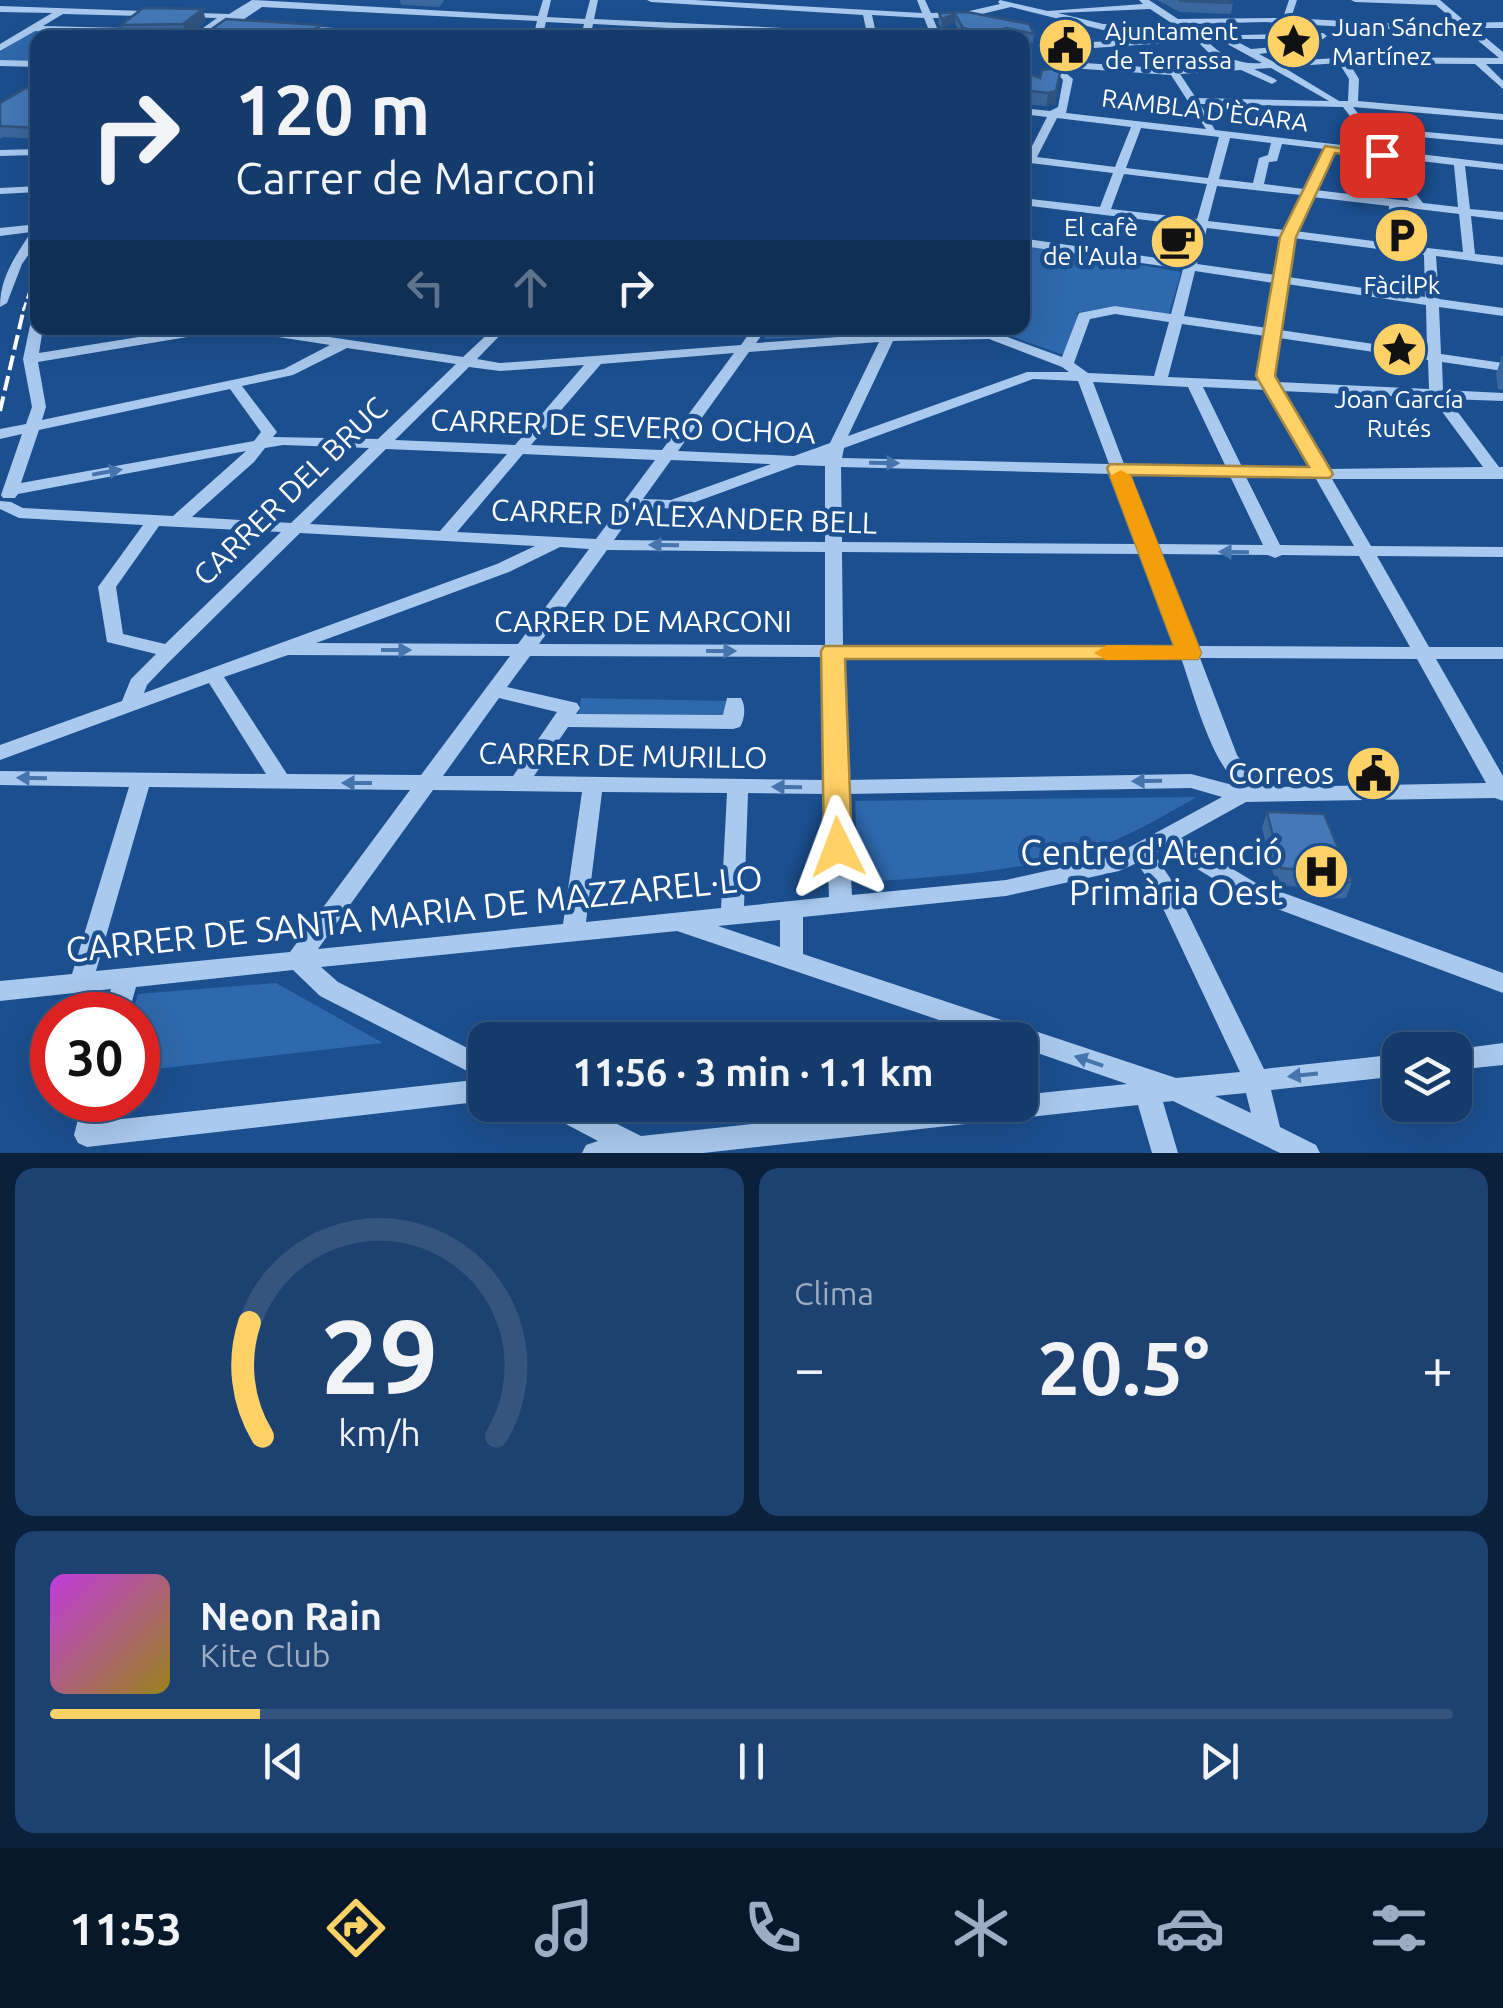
<!DOCTYPE html>
<html lang="es">
<meta charset="utf-8">
<style>
body{margin:0;font-family:Ubuntu,sans-serif;background:#1d4271;color:#f1f3f6;height:100vh;display:flex;flex-direction:column;font-size:38px;white-space:nowrap}
*{box-sizing:border-box;margin:0}
p{font-size:32px;color:#9dadc1}
.icon{flex:none;width:55px;height:55px;fill:none;stroke:currentColor;stroke-width:2;stroke-linecap:round;stroke-linejoin:round}
.map{position:relative;height:1153px;overflow:hidden}
.sheet{display:flex;flex-direction:column;gap:15px;padding:15px;background:#0b203b;flex:1}
.sheet>*{flex:none}
.banner{position:absolute;left:30px;top:30px;width:1000px;height:305px;border-radius:20px;box-shadow:0 10px 40px #0002,0 0 0 2px #33557e;background:#143b6b;color:#f1f3f6;overflow:hidden}
.controls{position:absolute;left:1382px;top:1032px;display:grid;gap:20px}
.controls a{display:grid;place-items:center;width:90px;height:90px;border-radius:20px;background:#143b6b;box-shadow:0 10px 40px #0002,0 0 0 2px #33557e;font-size:50px}
.speed{position:absolute;left:30px;top:992px;display:flex;gap:20px;font-size:50px;font-weight:700;text-align:center}
.speed>*{display:grid;place-content:center;width:130px;height:130px;border-radius:50%;background:#143b6b;box-shadow:0 10px 40px #0002,0 0 0 2px #33557e;line-height:1}
.speed .limit{border:15px solid #d22;background:#fff;color:#111}
.pin{position:absolute;display:grid;place-items:center;width:85px;height:85px;color:#fff;margin:-42px;border-radius:20px;box-shadow:0 5px 15px #0006}
.me{position:absolute;width:110px;margin:-55px;rotate:357deg;stroke-linejoin:round;filter:drop-shadow(0 0 8px #0008)}
.turn{display:flex;align-items:center;gap:35px;height:210px;padding:0 40px;font-size:45px}
.turn .icon{width:130px;height:130px;stroke-width:2.5}
.turn b{display:block;font-size:70px;line-height:85px}
.lanes{display:flex;align-items:center;height:95px;padding:0 40px;background:#0003;justify-content:center;gap:50px;direction:ltr}
.lanes .off{opacity:.35}
.big{font-size:75px;font-weight:700;line-height:1.1}
.sheet .widget{flex:1;display:flex;flex-direction:column;justify-content:center;gap:15px;min-width:0;padding:0 35px;border-radius:20px;background:#1d4271}
.sheet .dial{align-items:center;gap:0}
.dial svg{height:260px;overflow:visible;fill:none;stroke:#33557e;stroke-width:7;stroke-linecap:round;text-anchor:middle}
.dial text{fill:#f1f3f6;stroke:none}
.song{display:flex;align-items:center;gap:30px}
.cover{width:120px;height:120px;border-radius:15px;background:linear-gradient(135deg,hsl(290 70% 55%),hsl(50 70% 35%))}
.played{height:10px;border-radius:5px;background:linear-gradient(90deg,#ffd166 15%,#33557e 15%)}
.keys{display:flex;justify-content:space-around;direction:ltr}
.heat{display:flex;justify-content:space-between;align-items:center;font-size:55px;direction:ltr}
.sheet .tiles{flex:1;display:grid;gap:15px;grid-template-columns:1fr 1fr}
.widget:last-child{grid-column:span 2}
.trip{position:absolute;left:468px;top:1022px;width:570px;height:100px;border-radius:20px;background:#143b6b;box-shadow:0 10px 40px #0002,0 0 0 2px #33557e;font-weight:700;line-height:100px;text-align:center}
.tabs{display:flex;height:160px;justify-content:space-around;align-items:center;background:#08182b;color:#9dadc1}
.tabs .icon{width:70px;height:70px}
.tabs .on{color:#ffd166}
.tabs b{font-size:45px;color:#f1f3f6}
.map>svg:first-child{display:block}
.green{fill:#2e69ad}
.lines{fill:none;stroke-linecap:round;stroke-linejoin:round}
.minor{fill:#a9c9ee;fill-rule:evenodd}
.rail-far1{stroke:#fff;stroke-width:2.5;stroke-dasharray:9 4;stroke-linecap:butt}
.rail{stroke:#fff;stroke-width:4;stroke-dasharray:15 6;stroke-linecap:butt}
.wall{fill:#3a679d}
.shaded-wall{fill:#305480}
.building{fill:#4478b7;stroke:#305480;stroke-width:2.5}
.oneway{fill:#4674ac}
.route{fill:#ffd166;stroke:#a68842;stroke-width:2.5}
.slow{fill:#f59e0b}
.labels{text-anchor:middle;dominant-baseline:central;stroke-width:9;stroke-linejoin:round;paint-order:stroke}
.far-poi-label{font-size:25px;fill:#fff;stroke:#1b4f8f;text-anchor:start}
.far-street-label{font-size:25px;fill:#fff;stroke:#1b4f8f}
.street-label{font-size:30px;fill:#fff;stroke:#1b4f8f}
.poi-label{font-size:30px;fill:#fff;stroke:#1b4f8f;text-anchor:end}
.near-poi-label{font-size:35px;fill:#fff;stroke:#1b4f8f;text-anchor:end}
.near-street-label{font-size:35px;fill:#fff;stroke:#1b4f8f}
</style>
<div class="map">
<svg width="1503" height="1153" viewBox="0 0 1503 1153">
<rect width="100%" height="100%" fill="#1b4f8f"/>
<path class="green" d="M41,26L121,29L109,37L38,38L37,62L0,60V52Z
M1023,245L1181,272L1169,314L1116,306L1076,313L1079,317L1066,354H1061L994,330L764,339L772,328H1022Z
M581,698L729,701L728,718L578,716Z
M1197,797C1166,814 1134,834 1100,846C1025,872 941,877 862,882L858,878L855,801Z
M276,983L383,1043L138,1071V1015H132L138,994Z"/>
<g class="lines">
<path class="minor" d="M252,0L538,16L543,0H551L547,17L585,19L590,0H598L594,19L804,29L808,32L804,35L593,24L590,38H581L584,24L546,22L542,38H533L537,21L262,7L237,24L221,23L200,38H189L217,18L63,14L43,26L124,28L128,31L124,34L35,31L0,51V44L52,13L0,12V6L229,14Z
M647,0H694L922,13L917,0H925L931,13L965,12L1000,4L998,2L1000,0L1048,11L1143,4L1139,0H1149L1178,19L1283,18L1289,0H1297L1291,18L1378,23H1457L1436,5L1355,2L1351,0H1440L1467,23L1503,22V28H1474L1503,52V64H1486L1503,81V89L1475,64L1349,63L1359,79L1358,101L1503,114V120L1353,107L1386,150L1503,164V170L1465,166L1470,209L1503,212V220L1471,216L1475,254L1503,257V265L1436,256L1439,299L1503,308V316L1439,307L1441,354L1503,363V371L1442,362L1443,390L1503,393V401L1448,399L1499,467H1503V479H1332L1371,546L1503,547V557L1377,556L1429,647H1503V659H1436L1503,776V801L1495,798L1246,802L1181,838L1256,883L1503,973V993L1240,895L1163,848L1154,854L1172,881L1264,1069L1400,1054V1076L1271,1090L1280,1127L1316,1145L1320,1153H1280L1173,1101L1163,1102L1178,1153H1152L1138,1105L703,1153H582L586,1145L598,1141L545,1113L541,1105H579L641,1136L929,1105H1020V1095L1127,1084L1020,1047V1040H998L677,931L321,967L338,982L485,1057V1101L87,1147L78,1143L74,1135L83,1100H109L104,1121L483,1079L320,996L293,970L136,987L128,1015H104L111,989L0,1001V981L72,974L129,787L0,785V771L266,774L209,683L0,760V745L122,701L131,679L156,654L107,642L98,587L143,525L19,518L0,509V501L11,502L23,508L173,516L246,451L18,494L15,498H3L1,495L22,434L0,439V429L26,424L32,407L23,359L33,311L38,310V328H43L39,353L195,328H224L217,332L38,362L46,407L42,420L284,369L330,345L246,332L240,328H269L463,357L494,328H507L477,359L500,363L741,345L753,328H767L756,343L908,332L991,331L1062,357L1079,313L1115,306L1171,314L1183,269L1023,246L1022,241L1027,239L1185,262L1195,226L1022,205V198L1100,207L1113,173L1022,162V156H1027L1047,117L1022,114V108L1050,111L1058,107L1063,80L1056,72L1061,69L1073,79L1066,113L1206,129L1171,75L1070,68L1065,65L1070,62L1174,69L1231,65L1212,56L1197,41L1093,48L1088,45L1093,42L1192,36L1181,29L1103,30L1011,7L965,18H933L941,38H932L924,18L872,15L877,38H868L863,15L651,2ZM1150,9L1173,24H1103L1058,13ZM1265,22L1378,29L1463,28L1499,58L1345,57L1338,50L1333,53L1336,58L1274,62L1259,54L1305,48L1300,45L1251,49L1232,39H1323L1327,36L1323,33L1202,36L1190,24ZM1220,40L1262,63C1239,65 1223,57 1207,41ZM1339,63L1349,79L1348,101H1339L1283,67ZM1271,68L1329,101L1196,98L1180,74L1241,70L1272,84L1277,81L1275,79L1254,69ZM1200,104L1343,107L1375,149L1215,130ZM1057,118L1131,127L1115,167L1037,157ZM1141,128L1219,137L1208,178L1126,168ZM1230,138L1271,143L1268,155L1259,158L1253,183L1219,179ZM1282,144L1324,149L1304,189L1264,184L1269,162L1277,161ZM1335,151L1376,155L1378,162L1409,201L1315,190ZM1387,157L1454,165L1458,207L1423,203ZM1124,174L1207,184L1197,219L1111,209ZM1217,186L1301,195L1284,230L1208,221ZM1312,197L1389,206V243L1295,231ZM1401,207L1459,214L1463,252L1401,245ZM1207,228L1281,237L1275,275L1197,264ZM1293,238L1424,255L1425,297L1288,277ZM1195,271L1274,283L1267,328L1184,316ZM1287,284L1426,305L1427,352L1280,330ZM1115,314L1169,322L1154,376L1088,373L1074,363L1090,319ZM1182,324L1265,336L1259,376L1262,381L1168,377ZM1279,338L1428,360L1429,389L1277,382L1273,376ZM989,339L1062,367L1069,372H1027L848,436L893,341ZM879,342L830,443L794,456L678,451L749,352ZM347,348L456,364L378,439L273,437L277,432L242,386L293,375ZM734,353L662,450L531,445L601,364ZM584,365L515,445L395,440L469,367L500,371ZM1033,379L1078,381L1109,464L842,458L844,448ZM1093,382L1188,387L1226,467L1124,464ZM1203,387L1267,390L1311,469L1242,467ZM230,389L261,432L254,441L21,483L39,430ZM1282,391L1432,398L1483,467L1327,469ZM283,445L369,448L291,523L192,517L254,462L265,448ZM386,449L507,454L440,531L310,524ZM523,454L655,460L596,539L457,532ZM671,460L771,464L671,500L643,499ZM797,465L825,466V542L614,540L636,509L679,508ZM841,467L1112,474L1138,544L842,542ZM1128,474L1230,476L1263,545L1155,544ZM1246,477L1316,479L1354,546L1280,545ZM159,526L281,532L165,644L123,634L116,587ZM300,533L535,546L497,564L144,693L147,685L167,664ZM560,547L589,549L518,644L316,643L509,572ZM607,550L825,552V645L539,644ZM842,552L1142,554L1176,646L843,645ZM1159,554L1268,555L1275,558L1282,555L1359,556L1410,647L1195,646ZM288,655L510,656L421,775L287,774L224,677ZM530,656L825,657V780L534,776L568,727L733,729L740,727C745,719 746,706 741,698H727L723,715L576,714L580,708L577,703L507,687ZM844,657L1181,658C1193,691 1213,771 1244,788L1191,774L845,780ZM1200,658L1417,659L1486,783L1276,787L1251,774L1237,755ZM499,698L557,712L513,776H443ZM149,787L410,790L290,952L96,971ZM1191,788L1222,797L1113,856L1006,880L852,895L846,794ZM433,790L582,792L563,924L318,949ZM602,792L727,793L721,908L586,922ZM748,793L825,794L829,897L744,906ZM1137,863L1152,885L1240,1072L1176,1078L803,954V917L1006,896L1119,871ZM780,920V947L718,926ZM1246,1093L1251,1113L1215,1096Z
M299,26L459,35L463,38H403L296,31Z
M0,60L38,61V67L0,66Z
M38,82V89L0,111V104Z
M1383,128L1503,139V145L1379,133L1378,131Z
M38,149V155L0,156V150Z
M38,186V192L0,194V188Z
M38,224V241L22,264L7,303L0,307C0,277 15,257 31,232L0,236V228Z
M1503,1043V1065L1455,1070V1050H1450Z"/>
<path class="rail-far1" d="M23,311L38,266"/>
<path class="rail" d="M0,411L24,308"/>
</g>
<path class="wall" d="M400,0H444L440,7L401,5Z
M1157,0H1228L1233,3L1231,14L1180,12Z
M967,12L1034,34L1033,43L1022,41V38L962,37L955,23L941,28L938,22L939,13Z
M226,19L322,38H203V35Z
M206,21L186,36L124,38L121,25Z
M1061,68L1055,104L1046,106L1022,104V71L1040,78Z
M38,89V139L3,137L0,139V103Z
M1502,356H1503V390L1498,389L1496,374Z
M1267,812L1352,882L1346,898L1320,899L1316,888L1276,885L1262,828Z"/>
<path class="shaded-wall" d="M203,9L206,21L186,36L183,24Z
M955,14V23L941,28L942,19Z
M320,25L322,38H306V35Z
M1007,28L1006,37L987,38L988,34Z
M1061,68L1055,104L1046,106L1048,93Z"/>
<path class="building" d="M1180,0H1228L1233,3L1181,1Z
M143,8L203,9L183,24L121,25Z
M967,12L1029,24L1034,34L1007,28L988,34L963,28L955,14L942,19L939,13Z
M226,19L320,25L306,35H203Z
M1061,68L1056,91L1048,93L1022,90V71L1040,78L1042,70Z
M26,88L38,89V128L0,126V103Z
M1267,812L1324,814L1352,882L1326,883L1321,872L1281,868Z"/>
<defs><path id="oneway-solid" d="M-6-.8H1V-3.2L6.5 0L1 3.2V.8H-6Z" transform="scale(2.5)"/></defs>
<g class="oneway">
<use href="#oneway-solid" transform="translate(884 463) rotate(1)"/>
<use href="#oneway-solid" transform="translate(107 472) rotate(-10)"/>
<use href="#oneway-solid" transform="translate(664 545) rotate(-179)"/>
<use href="#oneway-solid" transform="translate(1234 552) rotate(-179)"/>
<use href="#oneway-solid" transform="translate(396 650)"/>
<use href="#oneway-solid" transform="translate(721 651)"/>
<use href="#oneway-solid" transform="translate(32 778) rotate(-179)"/>
<use href="#oneway-solid" transform="translate(1147 781) rotate(179)"/>
<use href="#oneway-solid" transform="translate(357 783) rotate(-180)"/>
<use href="#oneway-solid" transform="translate(787 787) rotate(-179)"/>
<use href="#oneway-solid" transform="translate(1089 1061) rotate(-161)"/>
<use href="#oneway-solid" transform="translate(1303 1075) rotate(174)"/>
</g>
<path class="route" d="M1325,146L1389,155L1382,159L1335,153L1296,237L1275,376L1333,474L1330,478L1130,475L1201,653L1198,659H845L852,847L838,857L828,854L824,847L821,651L824,646H1174L1107,468L1110,464L1309,467L1256,376L1280,237Z"/>
<path class="slow" d="M1121,470L1131,476L1201,653L1198,659L1107,660L1094,653L1107,645L1174,646L1110,476Z"/>
<defs>
<symbol id="sight-disc" viewBox="-11 -11 22 22"><circle r="9.5" fill="#ffd166" stroke="#1b4f8f"/><path d="M0-6L1.8-2.2L6-1.7L2.9 1.2L3.7 5.4L0 3.3L-3.7 5.4L-2.9 1.2L-6-1.7L-1.8-2.2Z" fill="#111"/></symbol>
<symbol id="civic-disc" viewBox="-11 -11 22 22"><circle r="9.5" fill="#ffd166" stroke="#1b4f8f"/><path d="M-.6-6.5H3V-4.5H.6V-3L4-1V1h2V6H-6V1h2V-1L-.6-3ZM-1.2 2.5V6h2.4V2.5Z" fill="#111"/></symbol>
<symbol id="parking-disc" viewBox="-11 -11 22 22"><circle r="9.5" fill="#ffd166" stroke="#1b4f8f"/><path d="M-3.5-5.5H1a3.5 3.5 0 0 1 0 7H-1V5.5H-3.5ZM-1-3.4V-.6H.8a1.4 1.4 0 0 0 0-2.8Z" fill="#111"/></symbol>
<symbol id="cafe-disc" viewBox="-11 -11 22 22"><circle r="9.5" fill="#ffd166" stroke="#1b4f8f"/><path d="M-5.5-4.5H6V0H3Q3 3.5 0 3.5H-2.5Q-5.5 3.5-5.5 0ZM3-3.2v2h1.7v-2ZM-6 4.5H4V6H-6Z" fill="#111"/></symbol>
<symbol id="hospital-disc" viewBox="-11 -11 22 22"><circle r="9.5" fill="#ffd166" stroke="#1b4f8f"/><path d="M-5-5h3v3.5h4V-5h3V5h-3V1.5h-4V5h-3Z" fill="#111"/></symbol>
</defs>
<g fill-rule="evenodd">
<use href="#sight-disc" x="1262" y="10" width="63" height="63"/>
<use href="#civic-disc" x="1034" y="14" width="63" height="63"/>
<use href="#parking-disc" x="1370" y="204" width="63" height="63"/>
<use href="#cafe-disc" x="1146" y="210" width="63" height="63"/>
<use href="#sight-disc" x="1368" y="318" width="63" height="63"/>
<use href="#civic-disc" x="1342" y="742" width="63" height="63"/>
<use href="#hospital-disc" x="1290" y="840" width="63" height="63"/>
</g>
<g class="labels">
<g class="far-poi-label">
<text x="1332" y="27">Juan Sánchez<tspan x="1332" dy="29">Martínez</tspan></text>
<text x="1105" y="31">Ajuntament<tspan x="1105" dy="29">de Terrassa</tspan></text>
<text x="1138" y="227" text-anchor="end">El cafè<tspan x="1138" dy="29">de l'Aula</tspan></text>
<text x="1402" y="285" text-anchor="middle">FàcilPk</text>
<text x="1399" y="399" text-anchor="middle">Joan García<tspan x="1399" dy="29">Rutés</tspan></text>
</g>
<g class="far-street-label">
<text transform="translate(1205 110) rotate(7)">RAMBLA D'ÈGARA</text>
</g>
<g class="street-label">
<text transform="translate(623 426) rotate(2)">CARRER DE SEVERO OCHOA</text>
<text transform="translate(290 491) rotate(-44)">CARRER DEL BRUC</text>
<text transform="translate(684 516) rotate(2)">CARRER D'ALEXANDER BELL</text>
<text x="643" y="621">CARRER DE MARCONI</text>
<text transform="translate(623 755) rotate(1)">CARRER DE MURILLO</text>
</g>
<g class="poi-label">
<text x="1334" y="773">Correos</text>
</g>
<g class="near-poi-label">
<text x="1283" y="852">Centre d'Atenció<tspan x="1283" dy="40">Primària Oest</tspan></text>
</g>
<g class="near-street-label">
<text transform="translate(414 913) rotate(-6)">CARRER DE SANTA MARIA DE MAZZAREL·LO</text>
</g>
</g>
</svg>
<div class="controls">
<a><svg class="icon" aria-label="layers" viewBox="0 0 24 24"><path d="M12 4l9 5-9 5-9-5zM3 14l9 5 9-5"/></svg></a>
</div>
<div class="speed"><div class="limit">30</div></div>
<div class="pin" style="left:1382px;top:155px;background:#d93025"><svg class="icon" aria-label="arrive" viewBox="0 0 24 24"><path d="M6 21V4h12l-3 4 3 4H6"/></svg></div>
<svg class="me" style="left:838px;top:847px" viewBox="-20 -20 40 40"><path d="M0-17L14 15 0 8-14 15z" fill="#ffd166" stroke="#fff" stroke-width="4"/></svg>
<div class="trip">11:56 · 3 min · 1.1 km</div>
<div class="banner">
<div class="turn"><svg class="icon" aria-label="right" viewBox="0 0 24 24"><path d="M7 20v-9h11M14 6l5 5-5 5"/></svg><div><b>120 m</b>Carrer de Marconi</div></div>
<div class="lanes"><svg class="icon off" aria-label="left" viewBox="0 0 24 24"><path d="M17 20v-9H6M10 6l-5 5 5 5"/></svg><svg class="icon off" aria-label="ahead" viewBox="0 0 24 24"><path d="M12 20V5M6 11l6-6 6 6"/></svg><svg class="icon" aria-label="right" viewBox="0 0 24 24"><path d="M7 20v-9h11M14 6l5 5-5 5"/></svg></div>
</div>
</div>
<section class="sheet">
<div class="tiles">
<div class="widget dial"><svg viewBox="0 0 100 80">
<path d="M14 69A42 42 0 1 1 86 69"/>
<path d="M14 69A42 42 0 0 1 10 34" stroke="#ffd166"/>
<text x="50" y="56" font-size="32" font-weight="700">29</text>
<text x="50" y="72" font-size="11">km/h</text>
</svg></div>
<div class="widget"><p>Clima</p>
<div class="heat"><a>−</a><b class="big">20.5°</b><a>+</a></div>
</div>
<div class="widget">
<div class="song"><i class="cover"></i><div><b>Neon Rain</b><p>Kite Club</p></div></div>
<div class="played"></div>
<div class="keys"><svg class="icon" aria-label="previous" viewBox="0 0 24 24"><path d="M18 5L8 12l10 7zM5 5v14"/></svg><svg class="icon" aria-label="pause" viewBox="0 0 24 24"><path d="M8 5v14M16 5v14"/></svg><svg class="icon" aria-label="next" viewBox="0 0 24 24"><path d="M6 5l10 7-10 7zM19 5v14"/></svg></div>
</div>
</div>
</section>
<nav class="tabs">
<b>11:53</b>
<svg class="icon on" aria-label="directions" viewBox="0 0 24 24"><path d="M12 3l9 9-9 9-9-9zM9 14v-3h6M13 9l2 2-2 2"/></svg>
<svg class="icon" aria-label="music" viewBox="0 0 24 24"><path d="M9 18V5l10-2v13"/><circle cx="6" cy="18" r="3"/><circle cx="16" cy="16" r="3"/></svg>
<svg class="icon" aria-label="phone" viewBox="0 0 24 24"><path d="M5 4h4l2 5-3 2q2 4 5 5l2-3 5 2v4C11 20 4 13 5 4z"/></svg>
<svg class="icon" aria-label="climate" viewBox="0 0 24 24"><path d="M12 3v18M4 7l16 10M4 17L20 7"/></svg>
<svg class="icon" aria-label="car" viewBox="0 0 24 24"><path d="M5 17H2v-5l4-1 3-4h7l3 4 3 1v5h-3M9 17h6M6 11h13"/><circle cx="7" cy="17" r="2"/><circle cx="17" cy="17" r="2"/></svg>
<svg class="icon" aria-label="filters" viewBox="0 0 24 24"><path d="M4 7h16M4 17h16"/><circle cx="9" cy="7" r="2"/><circle cx="15" cy="17" r="2"/></svg>
</nav>
